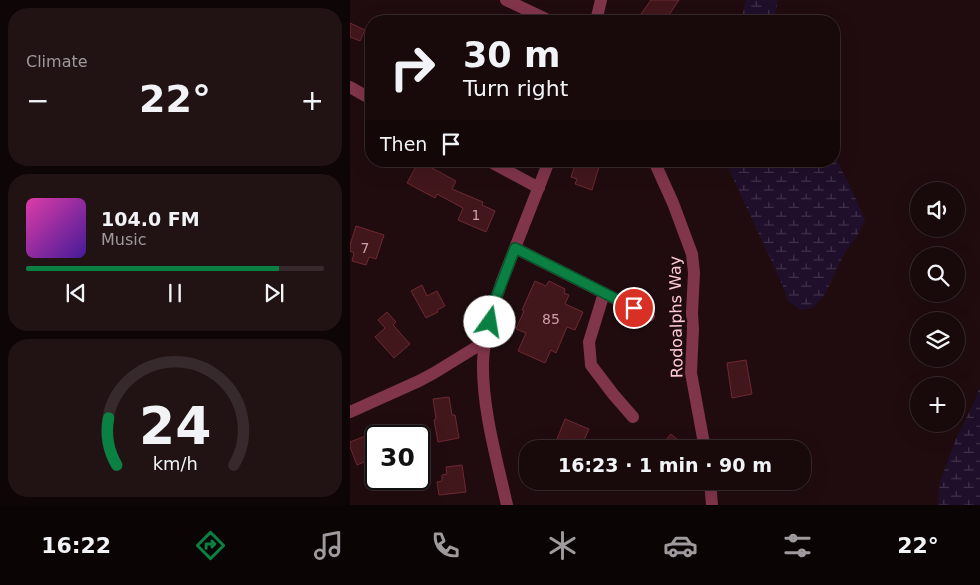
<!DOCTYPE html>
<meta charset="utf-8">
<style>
body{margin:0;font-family:"DejaVu Sans",sans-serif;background:#211214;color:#f1f3f6;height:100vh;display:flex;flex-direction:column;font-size:19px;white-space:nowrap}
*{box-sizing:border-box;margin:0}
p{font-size:16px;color:#9f9a9d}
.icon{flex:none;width:28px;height:28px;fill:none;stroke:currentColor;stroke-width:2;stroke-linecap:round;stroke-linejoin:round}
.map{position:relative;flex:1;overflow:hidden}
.panel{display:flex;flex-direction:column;gap:8px;padding:8px;background:#0d0506;width:350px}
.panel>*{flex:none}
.guide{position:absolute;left:15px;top:15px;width:475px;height:152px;border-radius:20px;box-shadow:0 5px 20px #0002,0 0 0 1px #362a2c;background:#18090b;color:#f1f3f6;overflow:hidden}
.fabs{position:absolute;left:560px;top:182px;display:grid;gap:10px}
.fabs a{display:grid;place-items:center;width:55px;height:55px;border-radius:50%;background:#18090b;box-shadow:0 5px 20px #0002,0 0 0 1px #362a2c;font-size:25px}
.speed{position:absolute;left:15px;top:425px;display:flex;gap:10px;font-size:25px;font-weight:700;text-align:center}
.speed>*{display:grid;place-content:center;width:65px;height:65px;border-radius:50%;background:#18090b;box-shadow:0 5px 20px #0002,0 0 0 1px #362a2c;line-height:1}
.speed .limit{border:2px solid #111;border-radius:8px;background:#fff;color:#111}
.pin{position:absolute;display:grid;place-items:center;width:42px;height:42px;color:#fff;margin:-21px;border:2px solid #fff;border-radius:50%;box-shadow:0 1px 5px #0007}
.me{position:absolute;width:55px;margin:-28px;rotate:13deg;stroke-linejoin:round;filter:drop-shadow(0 0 4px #0008)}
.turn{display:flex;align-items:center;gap:18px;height:105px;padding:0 15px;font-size:22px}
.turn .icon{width:65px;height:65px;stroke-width:2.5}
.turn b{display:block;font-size:35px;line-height:42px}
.then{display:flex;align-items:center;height:48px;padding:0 15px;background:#0003;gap:10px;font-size:19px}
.big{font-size:38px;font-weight:700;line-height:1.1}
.panel .widget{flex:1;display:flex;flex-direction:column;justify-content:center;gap:8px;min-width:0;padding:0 18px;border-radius:20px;background:#211214}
.panel .dial{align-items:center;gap:0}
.dial svg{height:130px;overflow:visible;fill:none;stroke:#362a2c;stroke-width:7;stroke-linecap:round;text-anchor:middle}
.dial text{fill:#f1f3f6;stroke:none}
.song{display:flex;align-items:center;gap:15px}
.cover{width:60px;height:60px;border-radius:8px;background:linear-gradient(135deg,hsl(320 70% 55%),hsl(260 70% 35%))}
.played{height:5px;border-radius:2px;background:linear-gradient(90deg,#0b8043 85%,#362a2c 85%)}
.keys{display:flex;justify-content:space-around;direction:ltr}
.heat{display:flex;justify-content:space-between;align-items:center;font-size:28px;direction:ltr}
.trip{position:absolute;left:169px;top:440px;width:292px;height:50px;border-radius:20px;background:#18090b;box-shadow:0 5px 20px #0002,0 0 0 1px #362a2c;font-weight:700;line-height:50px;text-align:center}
.tabs{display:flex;height:80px;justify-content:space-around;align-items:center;background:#0a0404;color:#9f9a9d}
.tabs .icon{width:35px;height:35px}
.tabs .current{color:#0b8043}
.tabs b{font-size:22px;color:#f1f3f6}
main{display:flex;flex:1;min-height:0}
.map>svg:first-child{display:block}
.wetland{fill:url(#wetland-marsh)}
.building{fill:#42171c;stroke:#6e2831}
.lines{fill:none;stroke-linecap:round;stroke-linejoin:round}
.minor{stroke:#81354b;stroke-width:12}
.route-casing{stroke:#07532c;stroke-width:12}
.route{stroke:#0b8043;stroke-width:9}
.labels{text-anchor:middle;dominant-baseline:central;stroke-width:5;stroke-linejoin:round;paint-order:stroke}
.number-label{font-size:14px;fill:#d09ea8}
.street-label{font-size:16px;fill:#ffcbd6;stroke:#200c0f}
</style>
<main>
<section class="panel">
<div class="widget"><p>Climate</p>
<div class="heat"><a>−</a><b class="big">22°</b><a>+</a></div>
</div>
<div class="widget">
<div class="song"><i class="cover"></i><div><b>104.0 FM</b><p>Music</p></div></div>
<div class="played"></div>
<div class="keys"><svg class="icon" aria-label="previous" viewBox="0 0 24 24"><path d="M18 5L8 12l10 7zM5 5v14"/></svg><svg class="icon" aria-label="pause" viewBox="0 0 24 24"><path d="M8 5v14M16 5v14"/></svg><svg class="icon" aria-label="next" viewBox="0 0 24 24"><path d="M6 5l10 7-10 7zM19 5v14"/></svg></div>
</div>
<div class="widget dial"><svg viewBox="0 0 100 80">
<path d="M14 69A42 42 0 1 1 86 69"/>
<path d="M14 69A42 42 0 0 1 9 40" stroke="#0b8043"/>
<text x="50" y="56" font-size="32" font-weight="700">24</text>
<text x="50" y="72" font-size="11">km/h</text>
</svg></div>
</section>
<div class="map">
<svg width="630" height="505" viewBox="0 0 630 505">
<defs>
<pattern id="wetland-marsh" width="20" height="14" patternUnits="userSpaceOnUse" patternTransform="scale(1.25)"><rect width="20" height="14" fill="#200f2a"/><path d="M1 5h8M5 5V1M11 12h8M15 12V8" fill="none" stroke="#413148"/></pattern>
</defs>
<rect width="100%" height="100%" fill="#200c0f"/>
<path class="wetland" d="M396,0H428L425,17L428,21H391Z
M484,150L487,161L500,186L515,220L507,236L494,254L482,279L475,295L463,308L451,310L438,301L432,284L375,161H484Z
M630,386V505H588L590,482L605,441L626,398Z"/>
<path class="building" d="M301,0H329L315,21H286Z
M0,23L15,30L10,41L0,37Z
M69,161L106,181L102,189L133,202L132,205L145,211L136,232L108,220L113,208L87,194L85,198L57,183Z
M232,162L249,167L242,190L225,184L227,179L221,177L225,165L230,167Z
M6,226L34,235L26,259L19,257L16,265L2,261L4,253L0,251V245Z
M185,281L196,286L199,281L215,289L214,293L219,295L215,304L233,312L225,330L217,327L206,353L201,350L195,363L168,351L176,333L166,329L174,311L172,310Z
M72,285L77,296L87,291L95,306L87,310L88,312L76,318L61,291Z
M37,312L46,322L43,325L60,344L44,358L25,337L35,328L28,320Z
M396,360L402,394L382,398L377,363Z
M99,397L102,415H105L109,438L88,442L84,420L86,419L83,399Z
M215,419L239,429L230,449H203Z
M26,432V457L7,465L0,447V442Z
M321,434L338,449H308Z
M112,465L116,492L89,495L87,482L92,481V475L97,474L96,467Z"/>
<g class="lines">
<path class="minor" d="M156,0L200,21
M246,21L251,0
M0,87L21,99
M139,161L189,188
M304,161L323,203L342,254L344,273L342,313L343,329L341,373L355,449
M165,248L299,316
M254,293L239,342L241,365L263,394L283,417
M0,412L69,381L84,373L136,341
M360,481L362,505
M157,505C147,460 132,409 133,362C134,338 144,304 152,281L199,161"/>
</g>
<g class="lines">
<defs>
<path id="route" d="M140,322L146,298L165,248L284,308"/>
</defs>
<use href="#route" class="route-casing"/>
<use href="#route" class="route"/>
</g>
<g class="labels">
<g class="number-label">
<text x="126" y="215">1</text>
<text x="15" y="248">7</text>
<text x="201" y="319">85</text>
</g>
<g class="street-label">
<text transform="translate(326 317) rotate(-91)">Rodoalphs Way</text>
</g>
</g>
</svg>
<div class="fabs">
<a><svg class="icon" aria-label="sound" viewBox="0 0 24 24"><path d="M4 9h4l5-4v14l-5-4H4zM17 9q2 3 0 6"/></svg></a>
<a><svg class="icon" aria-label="search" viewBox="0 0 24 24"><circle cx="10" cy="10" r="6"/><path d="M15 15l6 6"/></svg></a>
<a><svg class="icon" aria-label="layers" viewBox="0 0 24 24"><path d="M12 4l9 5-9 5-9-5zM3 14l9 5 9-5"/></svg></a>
<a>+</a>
</div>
<div class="speed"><div class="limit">30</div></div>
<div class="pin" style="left:284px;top:308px;background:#d93025"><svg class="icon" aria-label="arrive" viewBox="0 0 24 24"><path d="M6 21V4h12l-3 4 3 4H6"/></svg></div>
<svg class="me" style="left:140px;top:322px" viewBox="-20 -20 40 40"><circle r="19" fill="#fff"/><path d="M0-13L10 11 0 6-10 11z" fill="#0b8043"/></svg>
<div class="trip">16:23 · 1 min · 90 m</div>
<div class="guide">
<div class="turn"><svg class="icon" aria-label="right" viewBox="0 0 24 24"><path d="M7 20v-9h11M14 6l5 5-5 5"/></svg><div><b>30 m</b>Turn right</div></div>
<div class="then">Then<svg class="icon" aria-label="arrive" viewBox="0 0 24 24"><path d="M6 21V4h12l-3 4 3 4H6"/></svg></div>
</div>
</div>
</main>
<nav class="tabs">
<b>16:22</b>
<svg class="icon current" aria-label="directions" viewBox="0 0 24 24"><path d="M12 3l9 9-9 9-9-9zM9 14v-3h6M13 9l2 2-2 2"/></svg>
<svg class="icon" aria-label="music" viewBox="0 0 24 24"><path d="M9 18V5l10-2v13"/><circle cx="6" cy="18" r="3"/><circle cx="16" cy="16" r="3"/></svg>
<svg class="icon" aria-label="phone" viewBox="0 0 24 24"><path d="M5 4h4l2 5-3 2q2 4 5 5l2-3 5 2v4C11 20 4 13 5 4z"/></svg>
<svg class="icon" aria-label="climate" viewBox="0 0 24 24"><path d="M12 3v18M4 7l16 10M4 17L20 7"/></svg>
<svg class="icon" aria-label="car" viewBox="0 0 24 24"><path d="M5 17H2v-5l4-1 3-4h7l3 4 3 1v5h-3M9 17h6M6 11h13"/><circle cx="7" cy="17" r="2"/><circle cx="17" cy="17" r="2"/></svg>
<svg class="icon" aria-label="filters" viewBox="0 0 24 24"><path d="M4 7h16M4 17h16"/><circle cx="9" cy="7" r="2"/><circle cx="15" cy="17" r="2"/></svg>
<b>22°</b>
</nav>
